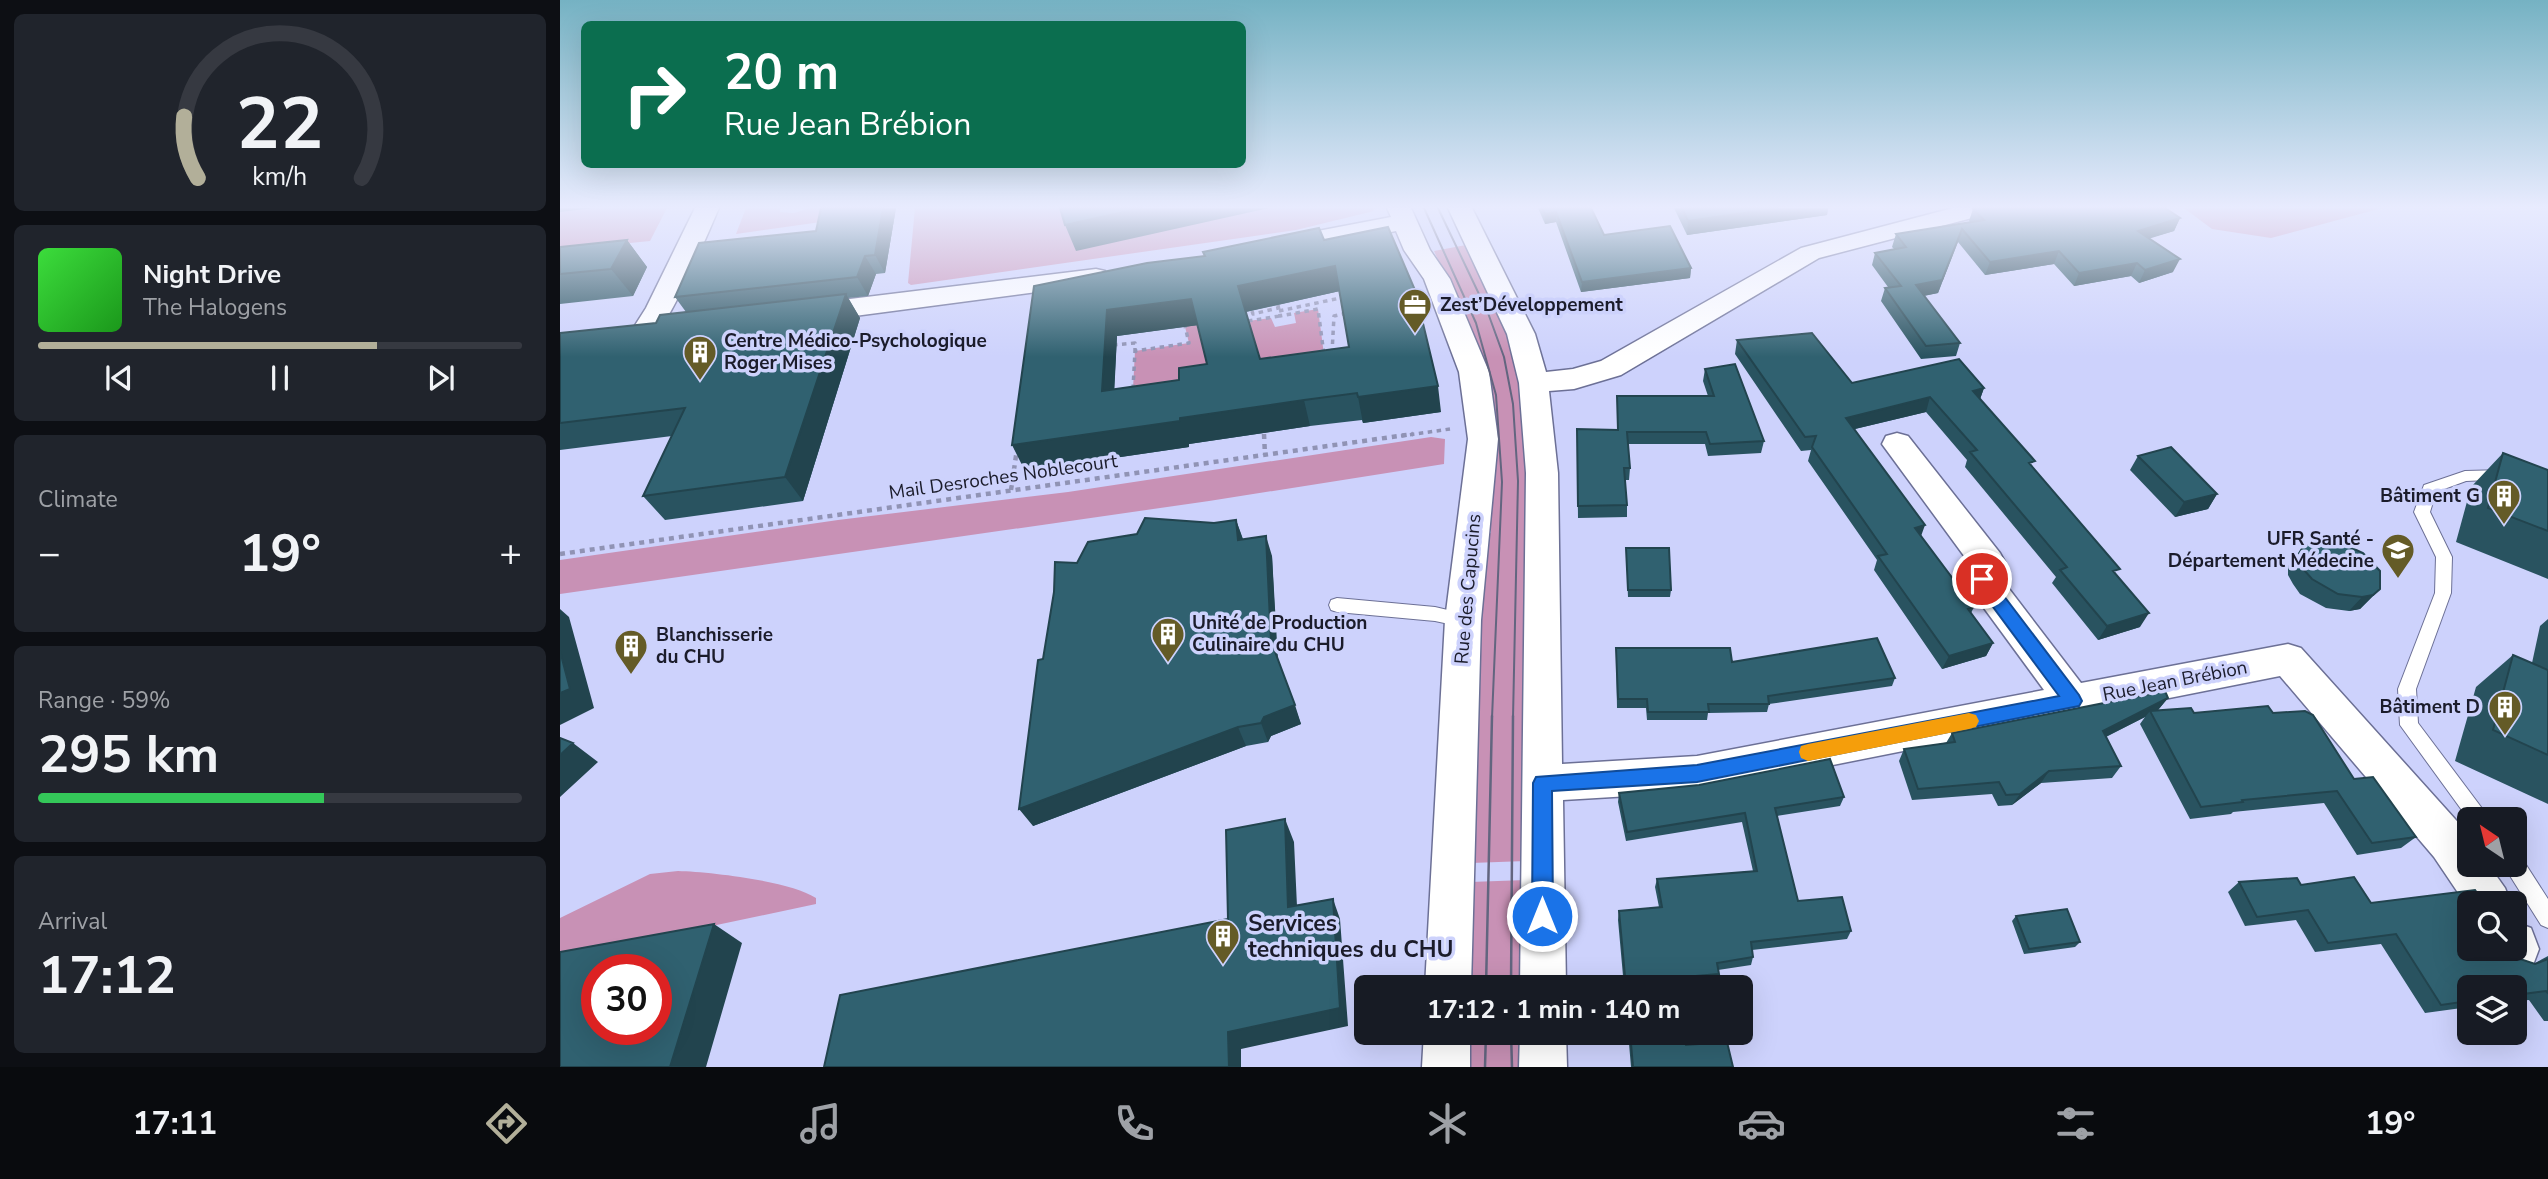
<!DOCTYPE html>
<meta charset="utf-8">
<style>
body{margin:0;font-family:"Nunito Sans",sans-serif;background:#20242c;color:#f1f3f6;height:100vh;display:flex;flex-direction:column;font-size:26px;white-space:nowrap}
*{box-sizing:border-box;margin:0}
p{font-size:23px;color:#9ea1a6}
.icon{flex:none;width:38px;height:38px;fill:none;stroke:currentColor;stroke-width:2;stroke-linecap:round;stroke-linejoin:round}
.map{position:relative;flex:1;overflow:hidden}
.details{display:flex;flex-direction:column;gap:14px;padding:14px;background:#0d0f14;width:560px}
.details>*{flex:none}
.guide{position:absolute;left:21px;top:21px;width:665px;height:147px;border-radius:10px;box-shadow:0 7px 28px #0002;background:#0b6e4f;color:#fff;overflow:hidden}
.needle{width:46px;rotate:325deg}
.fabs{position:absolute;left:1897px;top:807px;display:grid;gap:14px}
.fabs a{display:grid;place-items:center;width:70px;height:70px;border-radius:10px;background:#171b24;box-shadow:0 7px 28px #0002;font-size:35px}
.speed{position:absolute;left:21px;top:954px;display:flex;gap:14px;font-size:35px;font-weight:700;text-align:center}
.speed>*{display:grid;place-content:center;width:91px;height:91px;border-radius:50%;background:#171b24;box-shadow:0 7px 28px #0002;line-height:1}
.speed .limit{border:10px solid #d22;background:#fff;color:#111}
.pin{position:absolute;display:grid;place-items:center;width:60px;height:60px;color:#fff;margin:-30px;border:4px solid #fff;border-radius:50%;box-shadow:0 2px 7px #0007}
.me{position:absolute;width:77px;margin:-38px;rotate:0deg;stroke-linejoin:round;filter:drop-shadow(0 0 5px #0008)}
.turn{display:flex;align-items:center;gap:24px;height:147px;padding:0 28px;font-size:32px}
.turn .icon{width:91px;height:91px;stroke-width:2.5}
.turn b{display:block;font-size:49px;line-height:60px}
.big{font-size:52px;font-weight:700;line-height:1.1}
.details .widget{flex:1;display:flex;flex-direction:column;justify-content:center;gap:10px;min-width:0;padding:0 24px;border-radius:10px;background:#20242c}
.details .dial{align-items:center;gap:0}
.dial svg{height:182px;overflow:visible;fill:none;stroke:#363941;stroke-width:7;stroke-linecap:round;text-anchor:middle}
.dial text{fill:#f1f3f6;stroke:none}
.song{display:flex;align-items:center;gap:21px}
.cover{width:84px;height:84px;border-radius:10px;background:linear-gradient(135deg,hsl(120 70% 55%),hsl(120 70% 35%))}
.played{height:7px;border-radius:4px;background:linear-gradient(90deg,#b2af99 70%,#363941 70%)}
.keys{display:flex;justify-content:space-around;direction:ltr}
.heat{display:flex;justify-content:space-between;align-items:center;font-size:38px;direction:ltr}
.charge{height:10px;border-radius:5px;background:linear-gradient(90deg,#34c759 59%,#363941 0)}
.trip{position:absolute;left:794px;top:975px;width:399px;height:70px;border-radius:10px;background:#171b24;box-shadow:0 7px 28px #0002;font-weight:700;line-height:70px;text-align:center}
.tabs{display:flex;height:112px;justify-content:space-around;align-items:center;background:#090b0e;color:#9ea1a6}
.tabs .icon{width:49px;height:49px}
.tabs .current{color:#b2af99}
.tabs b{font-size:32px;color:#f1f3f6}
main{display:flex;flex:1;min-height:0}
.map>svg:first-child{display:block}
.green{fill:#c891b5}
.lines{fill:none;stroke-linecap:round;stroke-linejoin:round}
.lane-casing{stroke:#6c7096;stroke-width:2}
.street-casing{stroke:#6c7096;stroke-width:3}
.path-far1{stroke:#9093b4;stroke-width:3.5;stroke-dasharray:4.5 4.5;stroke-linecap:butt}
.path{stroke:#9093b4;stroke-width:4.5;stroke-dasharray:5 5;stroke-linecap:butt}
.lane{fill:#fff;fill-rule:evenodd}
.street{fill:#fff;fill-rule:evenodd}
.tram-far1{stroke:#62657f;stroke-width:2}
.tram{stroke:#62657f;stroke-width:2.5}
.wall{fill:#295360;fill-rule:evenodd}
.shaded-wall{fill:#22444e}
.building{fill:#306170;stroke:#22444e;stroke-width:2;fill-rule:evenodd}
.route{fill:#1a73e8;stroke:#114b97;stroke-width:2}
.slow{fill:#f59e0b}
.labels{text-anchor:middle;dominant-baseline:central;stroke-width:7;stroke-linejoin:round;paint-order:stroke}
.poi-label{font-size:19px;font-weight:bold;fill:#1b1c2b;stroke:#cdd2fc;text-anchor:start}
.street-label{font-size:19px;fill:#1b1c2b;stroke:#cdd2fc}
.near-poi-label{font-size:23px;font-weight:bold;fill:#1b1c2b;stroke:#cdd2fc;text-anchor:start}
</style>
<main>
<section class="details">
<div class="widget dial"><svg viewBox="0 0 100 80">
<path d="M14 69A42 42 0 1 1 86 69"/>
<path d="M14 69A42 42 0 0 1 8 42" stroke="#b2af99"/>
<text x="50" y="56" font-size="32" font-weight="700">22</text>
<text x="50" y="72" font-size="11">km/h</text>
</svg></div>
<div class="widget">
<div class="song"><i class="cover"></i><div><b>Night Drive</b><p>The Halogens</p></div></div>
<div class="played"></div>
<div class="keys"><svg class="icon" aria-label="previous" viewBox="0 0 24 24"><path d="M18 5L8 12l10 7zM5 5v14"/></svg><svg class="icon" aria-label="pause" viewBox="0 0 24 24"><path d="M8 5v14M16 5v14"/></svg><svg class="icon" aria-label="next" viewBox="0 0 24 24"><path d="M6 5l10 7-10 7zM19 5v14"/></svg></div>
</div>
<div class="widget"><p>Climate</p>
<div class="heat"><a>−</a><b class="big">19°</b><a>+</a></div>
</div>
<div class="widget"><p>Range · 59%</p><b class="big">295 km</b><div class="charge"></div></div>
<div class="widget"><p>Arrival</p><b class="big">17:12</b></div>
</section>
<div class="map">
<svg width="1988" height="1067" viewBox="0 0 1988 1067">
<rect width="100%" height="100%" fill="#cdd2fc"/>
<path class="green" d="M35,208H107L90,241L0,250V212Z
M186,208H220V212L234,213L250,208H270L268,221L176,234Z
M355,208H813L814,211L736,230L351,285L348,283Z
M1624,208H1822L1711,238L1652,229Z
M906,245L948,334L969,423L966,861L911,863L926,534L931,533V526L926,527L908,327L874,251Z
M615,286L688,321L711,318L715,327L736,323L734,313L758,309L766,370L573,389L575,351L629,343Z
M871,437L885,439L884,464L649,501L0,594V560L278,520L508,492Z
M118,871C151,872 230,881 256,898V904L0,958V918L90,874Z
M966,880L968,987H908L910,882Z
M908,1033H969V1067H907Z"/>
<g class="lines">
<defs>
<path id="lane" d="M1944,470L1949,471L1952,475L1949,479L1906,481L1876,492L1870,512L1892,557L1891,593L1856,689L1858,723L1930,819L1909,820L1840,725L1838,689L1875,593L1876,557L1854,512L1864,485L1905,471Z
M777,598L875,607L909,615L911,620L909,625L903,627L875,621L777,612L771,610L769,605L771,600Z
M1955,855L1961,857L1988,899V928L1981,925L1947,871L1944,864H1955Z"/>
<path id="street" d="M135,208H159C140,251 122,296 96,336L86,339L76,336L72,330L86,308Z
M827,208H851L870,250L890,279L929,372L938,439L921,620L911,987H865L885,620L908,439L899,372L864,279L844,250L836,231L721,254L712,251L708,246L712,241L721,238L831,217Z
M888,208H912L975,334L986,372L1013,369L1041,361L1241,248L1393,208H1434L1431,213L1259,258L1061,375L1014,389L989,391L998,473L1002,764L1137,756L1484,690L1410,589L1405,579L1410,564L1322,444L1326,436L1337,433L1348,436L1440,553L1445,562L1440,577L1521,683L1728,644L1741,648L1904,829L1909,837V864H1928L1945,888L1951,903H1909V909L1874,857L1720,676L1137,792L1003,800L1006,987H960L966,473L959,383L947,334Z
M536,269L545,271L549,277L545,283L249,322L239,319L235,313L239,307L249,304Z
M1955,922L1971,928L1979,949L1973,965L1957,971L1941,965L1935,948H1955Z
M864,1032H910V1067H862Z
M960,1032H1006L1007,1067H959Z"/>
</defs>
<use href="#lane" class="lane-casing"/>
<use href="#street" class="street-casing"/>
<path class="path-far1" d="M718,305L720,316L758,309L764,355
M692,311L693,314L718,308
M719,311L785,297
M688,321L720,316
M553,345L575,343V351
M772,353L774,316L787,313
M573,389L575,351L629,343L624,322
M704,428V436
M841,436L890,429"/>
<path class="path" d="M704,434L705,455
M451,490L457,449
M0,554L853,434"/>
<use href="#lane" class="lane"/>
<use href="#street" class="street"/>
<path class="tram-far1" d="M864,208L916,323L936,395L942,482L932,718
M878,208L928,313L944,357L953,404L958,481L953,718"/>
<path class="tram" d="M926,987L932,716
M951,987L953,716
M951,1032L952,1067
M925,1067L926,1032"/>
</g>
<path class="wall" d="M261,208H336L325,273L316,274L308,296L288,298L300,318L243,501L105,520L83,496L112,436L0,450V333L96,323L126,312L115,297L256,231Z
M978,208H1031L1044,235L1131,268L1130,278L1021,292L996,222L985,224Z
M1114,208H1268L1267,215L1127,235Z
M1413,209L1620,218L1614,231L1589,238L1613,272L1579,283L1571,276L1514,286L1494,264L1425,275L1398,242L1378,293L1364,296L1400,343L1396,356L1361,359L1321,301L1325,288L1328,287L1312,265L1315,253L1334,249L1332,247L1336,234L1410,222L1409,221Z
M67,240L87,267L73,296L0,304V247Z
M764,240L881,412L803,423L802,420L750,426L629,444V447L465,471L474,286ZM780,291L789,347L700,359L686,312ZM638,325L647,364L619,380L554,389L557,336Z
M1177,340L1292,383L1424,388L1420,399L1556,574L1580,627L1538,640L1492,583L1496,577L1405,467L1407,460L1366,412L1295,429L1361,536L1414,607L1411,613L1433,643L1426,656L1382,669L1314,570L1317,560L1248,461L1251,450L1241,451L1175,354Z
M1145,369L1204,441L1201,453L1148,456L1145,444H1068L1070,468L1069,480H1065L1067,505V517L1018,518L1017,429L1057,430V396H1148L1143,381Z
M1943,453L1988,470V579L1896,542L1911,487Z
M1578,456L1657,494L1648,509L1615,517L1570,470Z
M676,520L683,539L712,556L717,658L741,724L711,736L708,742L686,746L473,826L483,659L517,563L654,523Z
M1744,545L1820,589L1800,609L1789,611L1766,608L1740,594L1733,584L1728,575V566Z
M1066,548L1111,590L1110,597H1068Z
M1988,619V804L1895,761L1916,687L1953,655L1972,663L1980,626Z
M1056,648L1172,662L1335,678L1332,686L1209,704L1207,712L1148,713L1147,720H1087L1086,708H1057Z
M1608,698L1598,710L1634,713H1713L1794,779L1856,837L1841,848L1797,855L1764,803L1673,812L1671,814L1630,819L1580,724L1585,717L1546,737L1561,766L1552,778L1481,783L1452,805L1438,806L1432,794L1352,800L1339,761L1344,749L1386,743L1392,733Z
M1059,793L1284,797L1280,806L1217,816L1238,901L1291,931L1287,939L1192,950L1193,957L1191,965L1158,970L1159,974L1156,982L1134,984L1132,987H1064L1058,920L1059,911L1099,907L1095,887L1097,879L1193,871L1182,822L1066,841L1058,802Z
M1679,882L1741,885L1811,903L1922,900L1928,896L1957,958L1975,964L1977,962L1988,956V1021H1984L1969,1000L1955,1001V987H1909V1007L1865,1013L1821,944L1755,952L1736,920L1685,926L1668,892Z
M1456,916L1520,942L1515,947L1464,954L1452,921Z
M1068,1032H1124L1126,1045L1173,1067H1071Z"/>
<path class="shaded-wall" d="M0,208H35L0,212Z
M323,208H336L325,273L315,255Z
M582,208H709L516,251L505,225Z
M1219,208H1268L1267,215L1127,235L1128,221Z
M996,212V222L985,224V214Z
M1620,218L1614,231L1572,244L1578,231Z
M1402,229L1378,293L1352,298L1356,285Z
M67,240L87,267L73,296L51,269Z
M1499,251L1494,264L1425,275L1430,262Z
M305,256L316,274L308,296L297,277Z
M1620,259L1613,272L1579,283L1585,270Z
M1577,263L1571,276L1514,286L1519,273Z
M775,266L780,291L685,312L678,286Z
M1131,268L1130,278L1021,292L1022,282Z
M286,294L300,318L243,501L225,477Z
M631,299L639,325L557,336L553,417L542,391L547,310Z
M878,386L881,412L803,423L798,397Z
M1424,388L1419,402L1413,391Z
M1370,397L1366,412L1282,432L1286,418Z
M744,400L750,426L629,444V447L465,471L452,445L620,418Z
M1657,494L1648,509L1615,517L1624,502Z
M676,520L683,540H678Z
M1365,525L1360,539L1355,528Z
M706,536L712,556L718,660L711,641Z
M1820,589L1800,609L1789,611L1802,597Z
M0,609L9,617L34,708L0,725Z
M1589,613L1580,627L1538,640L1547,626Z
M1433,643L1426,656L1382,669L1389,656Z
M1608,698L1598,710L1590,711L1585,717L1535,742L1543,731Z
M735,705L741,724L711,736L708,742L701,723L704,717Z
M678,727L686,746L473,826L459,809Z
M13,743L38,762L0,797V755Z
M1489,771L1481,783L1452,805L1460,794Z
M725,819L734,842L738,928L728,907Z
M773,899L780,919L788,1026L681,1049V1067H669L668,1032Z
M154,924L182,943L146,1067H110Z"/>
<path class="building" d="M261,208H323L315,255L305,256L297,277L115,297L139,243L256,231Z
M500,208H582L505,225Z
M982,208H1031L1044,235L1110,226L1131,268L1022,282L996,212L985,214Z
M1122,208H1219L1128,221Z
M1416,208H1605L1620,218L1578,231L1620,259L1585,270L1577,263L1519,273L1499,251L1430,262L1402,229L1382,280L1356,285L1400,343L1366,346L1325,288L1341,286L1315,253L1346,247L1336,234L1424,220L1413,209Z
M828,227L855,290L878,386L798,397L797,393L744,400L620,418V421L452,445L474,286L587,263L645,256L643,252L759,228L764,240ZM775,266L789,347L700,359L678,286ZM631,299L647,364L619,368V380L542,391L547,310Z
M67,240L51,269L0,274V247Z
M286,294L225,477L83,496L125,408L0,423V333L96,323L100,315Z
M1252,333L1292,383L1399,359L1424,388L1413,391L1475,461L1469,463L1560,569L1553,571L1589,613L1547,626L1500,570L1507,567L1410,452L1417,450L1370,397L1286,418L1365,525L1355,528L1414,607L1408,609L1433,643L1389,656L1318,556L1327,554L1252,447L1256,436L1245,437L1177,340Z
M1175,364L1204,441L1150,444L1146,432H1067L1070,468H1064L1067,505L1018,506L1017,429L1058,430L1057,396H1154L1145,369Z
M1611,447L1657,494L1624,502L1578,456Z
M1943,453L1988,470V531L1928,508Z
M585,518L654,523L676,520L678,540L706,536L711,641L735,705L704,717L701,723L678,727L459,809L478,660L483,659L494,592L495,562L517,563L528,542L577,534Z
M1764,539L1777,541L1803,553L1820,571V589L1813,595L1802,597L1778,594L1752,579L1744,570L1739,560L1740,552L1744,545Z
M1066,548H1109L1111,590H1068Z
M1317,638L1335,678L1208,696L1209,704H1148L1149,712H1088L1087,699H1058L1056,648H1170L1172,662Z
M0,651L10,689L0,693Z
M1953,655L1988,670V755L1933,730Z
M1605,691L1608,698L1543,731L1561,766L1489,771L1460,794L1446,795L1439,782L1358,789L1344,749L1395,742L1392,733Z
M1708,706L1713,713L1745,711L1753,715L1794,779L1813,777L1856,837L1812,843L1777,791L1682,800L1683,802L1641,807L1590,711L1631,708L1634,713Z
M0,738L13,743L0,755Z
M1270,759L1284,797L1215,808L1238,901L1282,897L1291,931L1191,942L1193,957L1157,963L1159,974L1136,976L1133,982L1117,984V987H1066L1059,911L1102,907L1097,879L1197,871L1185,813L1067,832L1059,793L1139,785Z
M725,819L728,907L773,899L780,1008L668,1032L669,1067H264L280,995L668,919L666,830Z
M1794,877L1811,903L1915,890L1924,902L1928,896L1933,903H1909V948H1953L1957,958L1975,964L1988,959V993L1986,991L1955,995V987H1909V1001L1881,1005L1836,934L1768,943L1748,910L1697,917L1679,882L1737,878L1741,885Z
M1507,909L1520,942L1469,949L1456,916Z
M154,924L110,1067H0V952ZM37,970H96V1029H37Z
M1070,1032H1124L1126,1045L1167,1042L1173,1067H1073Z"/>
<linearGradient id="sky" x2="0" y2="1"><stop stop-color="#75b2c3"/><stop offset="0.58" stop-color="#e8ebfe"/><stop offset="1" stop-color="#e8ebfe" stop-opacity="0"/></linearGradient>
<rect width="1988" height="357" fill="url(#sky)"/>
<path class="route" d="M1422,573L1428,575L1519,695L1522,701L1519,706L1137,782L992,791L993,916L990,923L982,926L975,923L972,916L973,783L976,777L1137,765L1499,696L1416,584L1414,579L1416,575Z"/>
<path class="slow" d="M1409,713L1416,715L1419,721L1416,727L1409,729L1248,761L1241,758L1239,752L1241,746L1248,744Z"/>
<defs>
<symbol id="office-pin" viewBox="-11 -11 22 30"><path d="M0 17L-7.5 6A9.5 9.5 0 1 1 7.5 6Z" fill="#645b27" stroke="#cdd2fc"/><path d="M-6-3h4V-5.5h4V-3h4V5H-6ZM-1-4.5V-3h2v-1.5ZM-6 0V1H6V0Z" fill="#fff"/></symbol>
<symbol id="building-pin" viewBox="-11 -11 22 30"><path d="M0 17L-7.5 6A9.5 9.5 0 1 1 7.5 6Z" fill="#645b27" stroke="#cdd2fc"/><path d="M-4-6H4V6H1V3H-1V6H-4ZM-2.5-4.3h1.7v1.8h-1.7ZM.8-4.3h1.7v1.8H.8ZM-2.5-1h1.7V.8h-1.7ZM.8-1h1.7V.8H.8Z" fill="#fff"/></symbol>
<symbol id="university-pin" viewBox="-11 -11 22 30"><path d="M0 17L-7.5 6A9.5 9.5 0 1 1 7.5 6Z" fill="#645b27" stroke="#cdd2fc"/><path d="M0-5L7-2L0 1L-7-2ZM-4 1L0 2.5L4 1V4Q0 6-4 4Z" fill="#fff"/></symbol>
</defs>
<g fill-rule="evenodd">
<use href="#office-pin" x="836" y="286" width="38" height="52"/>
<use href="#building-pin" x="121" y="333" width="38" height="52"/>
<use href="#building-pin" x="1925" y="477" width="38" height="52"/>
<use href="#university-pin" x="1819" y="531" width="38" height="52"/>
<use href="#building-pin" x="589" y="615" width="38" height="52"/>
<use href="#building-pin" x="52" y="627" width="38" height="52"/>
<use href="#building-pin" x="1926" y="688" width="38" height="52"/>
<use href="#building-pin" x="644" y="917" width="38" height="52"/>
</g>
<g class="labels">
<g class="poi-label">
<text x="880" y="305">Zest’Développement</text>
<text x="164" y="341">Centre Médico-Psychologique<tspan x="164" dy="22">Roger Mises</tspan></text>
<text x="1920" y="496" text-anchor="end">Bâtiment G</text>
<text x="1814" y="539" text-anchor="end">UFR Santé -<tspan x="1814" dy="22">Département Médecine</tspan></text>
<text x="632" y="623">Unité de Production<tspan x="632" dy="22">Culinaire du CHU</tspan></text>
<text x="96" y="635">Blanchisserie<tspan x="96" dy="22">du CHU</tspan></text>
<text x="1920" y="707" text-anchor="end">Bâtiment D</text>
</g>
<g class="street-label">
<text transform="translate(443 477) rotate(-8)">Mail Desroches Noblecourt</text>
<text transform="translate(908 589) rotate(-85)">Rue des Capucins</text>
<text transform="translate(1615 681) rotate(-11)">Rue Jean Brébion</text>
</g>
<g class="near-poi-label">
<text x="688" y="923">Services<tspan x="688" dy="26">techniques du CHU</tspan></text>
</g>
</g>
</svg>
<div class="fabs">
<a><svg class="needle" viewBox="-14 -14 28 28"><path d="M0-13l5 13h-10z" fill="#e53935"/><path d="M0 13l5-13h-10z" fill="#9ea1a6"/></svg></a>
<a><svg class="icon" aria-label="search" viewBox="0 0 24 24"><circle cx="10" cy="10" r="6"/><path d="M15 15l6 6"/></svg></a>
<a><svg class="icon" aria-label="layers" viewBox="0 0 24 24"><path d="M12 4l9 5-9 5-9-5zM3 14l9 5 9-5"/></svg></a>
</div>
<div class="speed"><div class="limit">30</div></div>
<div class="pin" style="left:1422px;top:579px;background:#d93025"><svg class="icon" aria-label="arrive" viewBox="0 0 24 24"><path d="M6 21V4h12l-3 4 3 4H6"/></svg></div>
<svg class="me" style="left:982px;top:916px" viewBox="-20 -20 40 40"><circle r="17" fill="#1a73e8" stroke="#fff" stroke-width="3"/><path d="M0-11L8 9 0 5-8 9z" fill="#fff"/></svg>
<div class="trip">17:12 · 1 min · 140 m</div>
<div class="guide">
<div class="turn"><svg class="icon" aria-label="right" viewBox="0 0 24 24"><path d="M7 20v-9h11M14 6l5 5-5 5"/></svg><div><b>20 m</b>Rue Jean Brébion</div></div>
</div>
</div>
</main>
<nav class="tabs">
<b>17:11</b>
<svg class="icon current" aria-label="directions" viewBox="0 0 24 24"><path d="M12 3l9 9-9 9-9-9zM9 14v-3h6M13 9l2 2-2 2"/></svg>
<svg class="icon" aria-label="music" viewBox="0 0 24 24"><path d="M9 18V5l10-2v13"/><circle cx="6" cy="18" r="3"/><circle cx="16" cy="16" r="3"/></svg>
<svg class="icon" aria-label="phone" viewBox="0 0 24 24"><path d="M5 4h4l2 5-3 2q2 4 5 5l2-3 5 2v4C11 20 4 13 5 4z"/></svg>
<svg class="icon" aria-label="climate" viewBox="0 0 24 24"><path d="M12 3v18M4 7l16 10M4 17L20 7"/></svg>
<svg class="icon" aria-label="car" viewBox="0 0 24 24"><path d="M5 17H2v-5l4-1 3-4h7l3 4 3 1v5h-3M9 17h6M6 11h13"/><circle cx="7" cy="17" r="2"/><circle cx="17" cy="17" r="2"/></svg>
<svg class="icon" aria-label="filters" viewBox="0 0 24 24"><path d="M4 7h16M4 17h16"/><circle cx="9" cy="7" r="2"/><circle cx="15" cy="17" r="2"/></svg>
<b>19°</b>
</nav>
